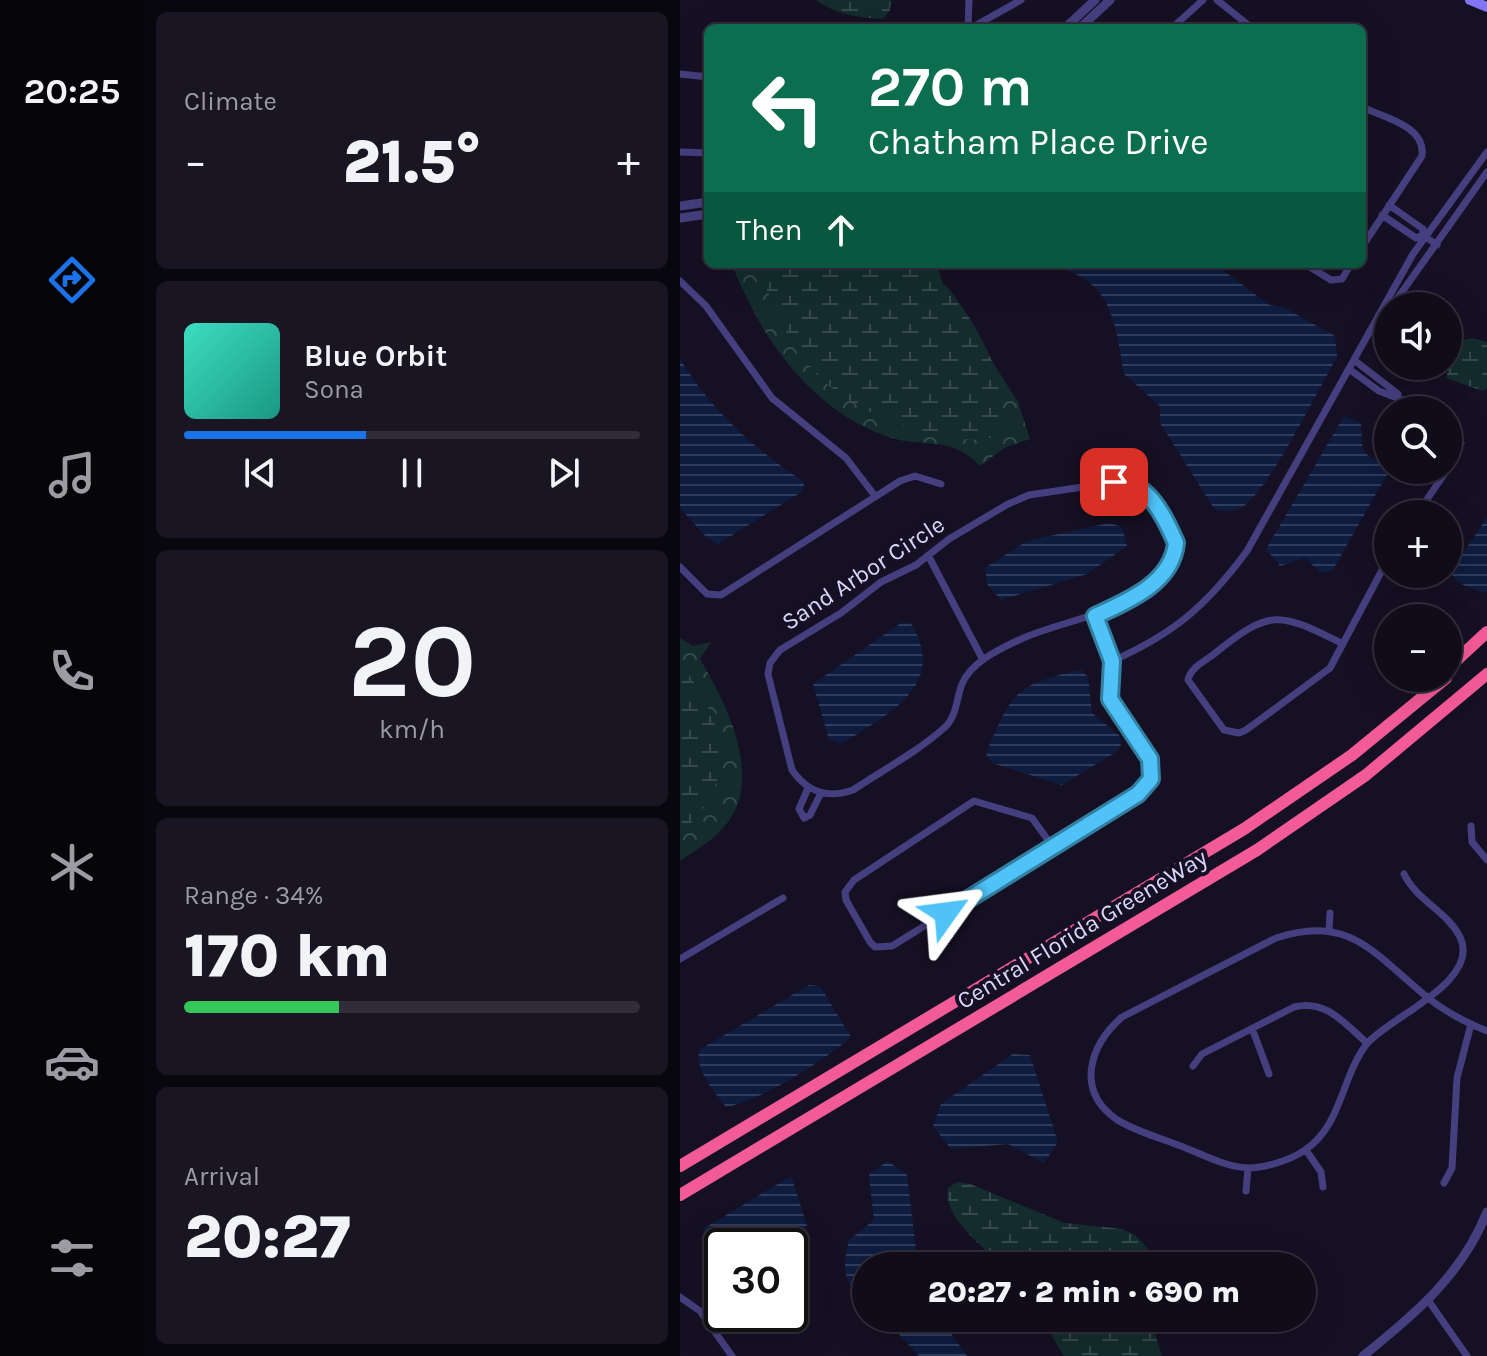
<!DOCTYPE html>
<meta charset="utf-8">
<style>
body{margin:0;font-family:Karla,sans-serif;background:#191523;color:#f1f3f6;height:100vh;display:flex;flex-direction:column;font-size:30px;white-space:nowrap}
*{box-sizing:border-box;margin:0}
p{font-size:26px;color:#9c9ba2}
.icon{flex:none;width:44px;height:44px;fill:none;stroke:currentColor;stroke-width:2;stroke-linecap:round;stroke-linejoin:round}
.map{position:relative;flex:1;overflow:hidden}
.details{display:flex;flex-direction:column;gap:12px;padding:12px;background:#09070e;width:536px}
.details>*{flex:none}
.top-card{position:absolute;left:24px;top:24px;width:662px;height:244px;border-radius:12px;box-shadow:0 8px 32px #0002,0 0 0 2px #302c39;background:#0b6e4f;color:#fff;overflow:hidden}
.tools{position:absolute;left:694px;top:292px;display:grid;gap:16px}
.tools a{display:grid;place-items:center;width:88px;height:88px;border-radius:50%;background:#100c1a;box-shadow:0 8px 32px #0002,0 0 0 2px #302c39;font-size:40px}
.speed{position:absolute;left:24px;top:1228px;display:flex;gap:16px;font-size:40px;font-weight:700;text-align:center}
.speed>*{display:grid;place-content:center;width:104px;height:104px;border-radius:50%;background:#100c1a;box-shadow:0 8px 32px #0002,0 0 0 2px #302c39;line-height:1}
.speed .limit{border:4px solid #111;border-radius:12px;background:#fff;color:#111}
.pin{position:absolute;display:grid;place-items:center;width:68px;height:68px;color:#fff;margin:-34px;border-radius:16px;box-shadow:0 4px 12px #0006}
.me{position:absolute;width:88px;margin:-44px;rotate:59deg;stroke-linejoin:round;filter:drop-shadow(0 0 6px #0008)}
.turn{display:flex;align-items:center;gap:28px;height:168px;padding:0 32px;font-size:36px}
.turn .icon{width:104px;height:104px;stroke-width:2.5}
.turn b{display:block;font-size:56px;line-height:68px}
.then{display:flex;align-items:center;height:76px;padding:0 32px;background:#0003;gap:16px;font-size:30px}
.big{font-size:60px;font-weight:800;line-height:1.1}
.details .widget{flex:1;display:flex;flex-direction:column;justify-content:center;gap:12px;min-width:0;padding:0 28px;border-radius:12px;background:#191523}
.details .dial{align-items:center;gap:0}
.dial b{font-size:104px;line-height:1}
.song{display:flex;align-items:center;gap:24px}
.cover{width:96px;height:96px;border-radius:12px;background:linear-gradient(135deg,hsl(170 70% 55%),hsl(170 70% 35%))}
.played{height:8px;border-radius:4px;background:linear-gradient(90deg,#1a73e8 40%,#302c39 40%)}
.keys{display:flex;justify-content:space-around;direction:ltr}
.heat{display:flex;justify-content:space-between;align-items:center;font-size:44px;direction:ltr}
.charge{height:12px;border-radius:6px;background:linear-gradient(90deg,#34c759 34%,#302c39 0)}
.trip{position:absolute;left:172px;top:1252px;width:464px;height:80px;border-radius:40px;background:#100c1a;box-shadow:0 8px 32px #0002,0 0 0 2px #302c39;font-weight:800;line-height:80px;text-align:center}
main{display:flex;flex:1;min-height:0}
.tab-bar{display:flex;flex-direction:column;width:144px;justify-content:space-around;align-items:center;background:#06050a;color:#9c9ba2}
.tab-bar .icon{width:56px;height:56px}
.tab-bar .selected{color:#1a73e8}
.tab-bar b{font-size:36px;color:#f1f3f6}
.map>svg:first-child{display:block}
.forest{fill:url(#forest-crowns)}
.wetland{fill:url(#wetland-marsh)}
.water{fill:url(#water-rules)}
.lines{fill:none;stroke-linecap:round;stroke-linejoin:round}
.minor{stroke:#463f7f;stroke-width:7}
.tertiary{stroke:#463f7f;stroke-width:9}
.secondary{stroke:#8174f5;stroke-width:10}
.motorway{stroke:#f35a98;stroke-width:12}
.route-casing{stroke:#337fa1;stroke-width:20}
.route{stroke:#4fc3f7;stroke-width:14}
.labels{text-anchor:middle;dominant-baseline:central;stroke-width:8;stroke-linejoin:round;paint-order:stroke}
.street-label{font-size:24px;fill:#ddd6fc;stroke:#151023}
</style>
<main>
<nav class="tab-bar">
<b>20:25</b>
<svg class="icon selected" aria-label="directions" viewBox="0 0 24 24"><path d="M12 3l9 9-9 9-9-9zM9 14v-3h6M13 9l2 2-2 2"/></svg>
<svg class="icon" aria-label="music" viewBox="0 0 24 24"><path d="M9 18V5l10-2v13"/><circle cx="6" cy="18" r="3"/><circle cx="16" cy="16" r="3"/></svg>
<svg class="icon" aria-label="phone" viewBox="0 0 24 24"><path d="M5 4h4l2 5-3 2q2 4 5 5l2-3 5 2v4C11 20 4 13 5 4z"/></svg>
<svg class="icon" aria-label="climate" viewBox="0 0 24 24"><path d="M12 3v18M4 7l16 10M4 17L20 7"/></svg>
<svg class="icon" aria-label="car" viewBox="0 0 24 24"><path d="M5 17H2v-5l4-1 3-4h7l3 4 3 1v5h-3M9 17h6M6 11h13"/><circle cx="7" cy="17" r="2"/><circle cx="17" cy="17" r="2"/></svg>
<svg class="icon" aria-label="filters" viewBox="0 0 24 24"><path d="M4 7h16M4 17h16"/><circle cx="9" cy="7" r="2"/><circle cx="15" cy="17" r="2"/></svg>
</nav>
<section class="details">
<div class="widget"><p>Climate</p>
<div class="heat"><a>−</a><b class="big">21.5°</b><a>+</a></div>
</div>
<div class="widget">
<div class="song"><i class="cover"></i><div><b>Blue Orbit</b><p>Sona</p></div></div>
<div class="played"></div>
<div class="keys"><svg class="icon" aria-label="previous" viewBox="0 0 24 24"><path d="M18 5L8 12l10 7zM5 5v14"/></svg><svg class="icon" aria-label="pause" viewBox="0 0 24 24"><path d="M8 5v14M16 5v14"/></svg><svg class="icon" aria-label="next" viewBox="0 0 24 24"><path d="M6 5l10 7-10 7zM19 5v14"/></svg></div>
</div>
<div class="widget dial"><b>20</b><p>km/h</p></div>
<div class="widget"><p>Range · 34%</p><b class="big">170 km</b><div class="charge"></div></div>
<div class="widget"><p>Arrival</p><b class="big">20:27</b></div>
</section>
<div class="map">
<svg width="807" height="1356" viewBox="0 0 807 1356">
<defs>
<pattern id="forest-crowns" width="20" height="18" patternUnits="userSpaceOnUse" patternTransform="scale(2)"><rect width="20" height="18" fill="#142c2d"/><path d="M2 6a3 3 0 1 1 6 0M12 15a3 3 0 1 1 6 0" fill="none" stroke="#364a4c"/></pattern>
<pattern id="wetland-marsh" width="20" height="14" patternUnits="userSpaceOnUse" patternTransform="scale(2)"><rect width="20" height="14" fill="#142c2d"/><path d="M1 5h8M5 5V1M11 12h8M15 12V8" fill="none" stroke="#364a4c"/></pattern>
<pattern id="water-rules" width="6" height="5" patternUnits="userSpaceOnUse" patternTransform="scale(2)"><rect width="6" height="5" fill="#0e1c3f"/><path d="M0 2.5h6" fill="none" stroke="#313c5c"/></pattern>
</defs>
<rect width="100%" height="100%" fill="#151023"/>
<path class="forest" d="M53,264H257L263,284L338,402L350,439L324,448L300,466C269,434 245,449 209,437C144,415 96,359 67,298C62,287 55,276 53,264Z
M0,638L13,646L31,642L20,659C46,703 83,775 48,822C36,839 17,849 0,861Z"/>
<path class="wetland" d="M136,0H211L210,10L203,19C181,18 154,14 136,0Z
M80,264H240C250,274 263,281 272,293C298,327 332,386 321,430C308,445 286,439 269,436C196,423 132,392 101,321C92,302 83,285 80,264Z
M792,338L807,342V389L803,391L766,378L776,342Z
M0,663C46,722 61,780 0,834Z
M277,1182L290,1184L385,1223L442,1229L455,1235L468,1249L473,1266H322C303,1246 262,1217 268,1188Z
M361,1318H470L482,1356H384Z"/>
<path class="water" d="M362,264H535L589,305L603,307L655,336L657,357C638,390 591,486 565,505C555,512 546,512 535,510L480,423V406L444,374C434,314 431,276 362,264Z
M0,359C31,410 74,449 124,482L123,491L38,544L26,537L0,508Z
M664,416L681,423C683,450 678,454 705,463L708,473L652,571L641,573L625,558L600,566L586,549Z
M807,517V593C794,589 776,586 771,572Z
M429,523L442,527L447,546L407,574L321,600L307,584L305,568L347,541Z
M736,603L766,615V618H724L729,606Z
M230,622C270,685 208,714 162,744L149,740L133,684L221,623Z
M401,670L408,677L412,713L440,736L441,745L436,752L382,785L312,763L306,754C331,694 334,684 401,670Z
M129,985L140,986L171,1037C142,1062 83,1100 46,1107C33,1089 16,1073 19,1050Z
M333,1054L350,1055L378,1142L364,1163L328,1144L271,1149L253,1126L261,1104Z
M208,1161L227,1175L238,1266H186V1301C162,1281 162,1269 169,1240L194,1220L189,1174Z
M111,1176L127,1225L120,1235L78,1246H42V1255L23,1229Z
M204,1318H260L287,1356H239Z"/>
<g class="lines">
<path class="minor" d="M537,0L572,28
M288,28L289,0
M291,28L341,0
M492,28L523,0
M0,74L28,77
M682,107C705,118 746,126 742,156L682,247
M1,152L28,153
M709,205L743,229V235L757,245
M702,215L736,238L743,235
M625,264L651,280L662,279L671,264
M0,281L26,306L92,398L166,458L195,496
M712,306L807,172
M674,360L718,394
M669,369L699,391L748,410
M768,424L781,443L768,468
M443,481L469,497L496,543C490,609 386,617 339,640C320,649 291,662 282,684C276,699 277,717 264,728C237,752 203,770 173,790C148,799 127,792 112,770L88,674L90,663L100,650L161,613L201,582L236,565L269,539L328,504L349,495Z
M737,514L767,470
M249,557L303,660
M0,567L27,594L41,595L220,481L235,476L261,484
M663,644C599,612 591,608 534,654C524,662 511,667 508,680L544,730L559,733L566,730L650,668L708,559
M432,661C494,634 527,605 567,551L733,254L807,152
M128,788L119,809L124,818L130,815L141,793
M791,826L792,842L807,860
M373,847L352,818L294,801L174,880L165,892L166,900L190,942L195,947L212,946L458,794C471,784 474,775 470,759L434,708L430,699L432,661L415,616
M724,874C737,901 767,911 780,937C802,982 705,1019 686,1045C661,1078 662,1125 625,1150C611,1160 585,1168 568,1168C544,1167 520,1153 498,1145C478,1137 454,1131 436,1119C395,1090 410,1045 442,1017L596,938C670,913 695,955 747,997C764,1011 787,1023 807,1031
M649,930L650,913
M0,959L103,898
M572,1028L589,1074
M513,1066L522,1054L614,1007C646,999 664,1023 687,1043
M626,1150L641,1172L643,1187
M764,1183L772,1168L777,1078L791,1024
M566,1191L568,1168
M0,1297L20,1311L52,1356
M748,1300L787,1356"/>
<path class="tertiary" d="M385,28L415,0
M400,28L430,0
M0,206L28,202
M0,218L28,214
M683,1356C734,1315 782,1275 807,1212"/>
<path class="secondary" d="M790,0L807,7"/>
<path class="motorway" d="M768,668L807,632
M0,1166L564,829L672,755L766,678
M0,1195L577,850L686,775L807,674"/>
</g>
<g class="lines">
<defs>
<path id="route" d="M266,913L458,794L471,779L470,759L430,699L432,661L415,616C448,601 492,583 496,543C485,517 467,479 434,482"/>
</defs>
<use href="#route" class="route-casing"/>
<use href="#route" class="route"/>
</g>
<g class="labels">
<g class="street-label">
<text transform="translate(183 573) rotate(-33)">Sand Arbor Circle</text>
<text transform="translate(402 929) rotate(-31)">Central Florida GreeneWay</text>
</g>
</g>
</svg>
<div class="tools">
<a><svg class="icon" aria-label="sound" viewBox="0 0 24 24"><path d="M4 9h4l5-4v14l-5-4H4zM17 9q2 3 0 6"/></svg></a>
<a><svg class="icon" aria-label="search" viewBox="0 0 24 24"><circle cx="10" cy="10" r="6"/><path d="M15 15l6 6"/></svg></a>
<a>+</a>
<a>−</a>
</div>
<div class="speed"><div class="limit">30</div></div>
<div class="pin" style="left:434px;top:482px;background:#d93025"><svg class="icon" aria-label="arrive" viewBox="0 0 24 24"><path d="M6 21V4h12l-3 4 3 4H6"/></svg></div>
<svg class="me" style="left:266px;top:913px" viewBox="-20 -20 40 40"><path d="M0-17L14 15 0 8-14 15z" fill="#4fc3f7" stroke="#fff" stroke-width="4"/></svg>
<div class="trip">20:27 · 2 min · 690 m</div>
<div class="top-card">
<div class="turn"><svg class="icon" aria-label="left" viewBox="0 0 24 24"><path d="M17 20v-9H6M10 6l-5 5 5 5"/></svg><div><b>270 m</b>Chatham Place Drive</div></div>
<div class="then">Then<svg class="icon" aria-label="ahead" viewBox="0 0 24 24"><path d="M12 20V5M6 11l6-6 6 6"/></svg></div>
</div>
</div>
</main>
